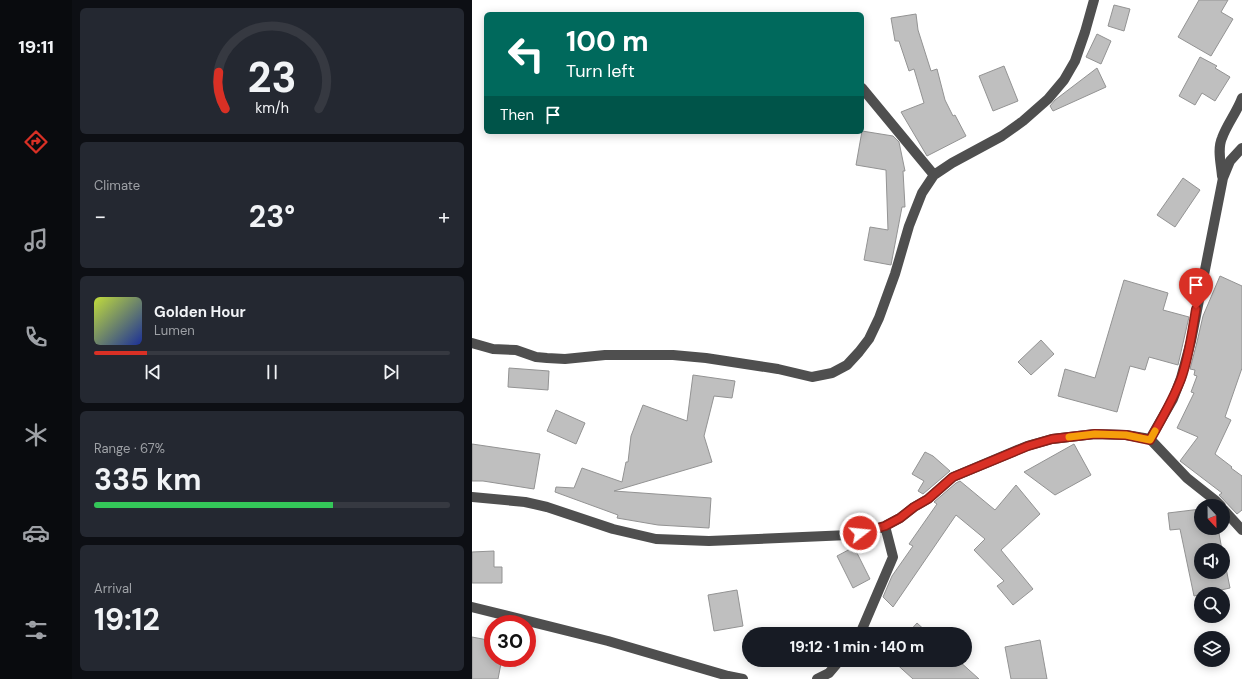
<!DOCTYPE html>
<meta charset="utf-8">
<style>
body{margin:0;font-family:"DM Sans",sans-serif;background:#242831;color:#f1f3f6;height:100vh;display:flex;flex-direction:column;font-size:15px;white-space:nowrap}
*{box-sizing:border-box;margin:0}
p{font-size:13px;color:#9ea1a6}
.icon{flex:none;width:22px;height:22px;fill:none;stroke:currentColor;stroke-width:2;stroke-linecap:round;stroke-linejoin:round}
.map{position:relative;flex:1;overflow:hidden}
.side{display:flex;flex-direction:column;gap:8px;padding:8px;background:#0d0f14;width:400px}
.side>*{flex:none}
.banner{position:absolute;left:12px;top:12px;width:380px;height:122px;border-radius:6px;box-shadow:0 2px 10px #0003;background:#00695c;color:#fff;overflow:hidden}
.needle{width:26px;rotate:158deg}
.tools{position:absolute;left:722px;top:499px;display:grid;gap:8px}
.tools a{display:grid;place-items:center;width:36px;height:36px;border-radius:50%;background:#171b24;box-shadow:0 2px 10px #0003;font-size:20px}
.speed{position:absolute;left:12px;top:615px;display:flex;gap:8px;font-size:20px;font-weight:700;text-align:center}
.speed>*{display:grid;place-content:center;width:52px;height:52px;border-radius:50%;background:#171b24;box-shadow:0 2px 10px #0003;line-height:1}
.speed .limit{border:6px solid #d22;background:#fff;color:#111}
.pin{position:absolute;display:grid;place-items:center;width:34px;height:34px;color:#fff;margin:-41px -17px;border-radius:50% 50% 50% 0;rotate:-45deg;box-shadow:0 0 4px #0007}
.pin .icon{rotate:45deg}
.me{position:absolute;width:44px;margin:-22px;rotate:74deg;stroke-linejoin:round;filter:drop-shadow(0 0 3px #0008)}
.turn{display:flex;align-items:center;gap:14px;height:84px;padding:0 16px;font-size:18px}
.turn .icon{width:52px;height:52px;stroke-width:2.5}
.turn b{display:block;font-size:28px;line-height:34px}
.then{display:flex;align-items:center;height:38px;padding:0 16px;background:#0003;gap:8px;font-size:15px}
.big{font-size:30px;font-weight:700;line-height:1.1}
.side .widget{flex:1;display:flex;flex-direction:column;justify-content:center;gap:6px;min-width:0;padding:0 14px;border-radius:6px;background:#242831}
.side .dial{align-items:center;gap:0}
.dial svg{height:104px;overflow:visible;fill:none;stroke:#363941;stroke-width:7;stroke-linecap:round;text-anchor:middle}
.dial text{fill:#f1f3f6;stroke:none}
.song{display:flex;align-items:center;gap:12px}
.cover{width:48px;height:48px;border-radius:6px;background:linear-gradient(135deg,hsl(70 70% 55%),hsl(230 70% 35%))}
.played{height:4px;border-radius:2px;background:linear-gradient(90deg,#d93025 15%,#363941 15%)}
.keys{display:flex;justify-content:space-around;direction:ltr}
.heat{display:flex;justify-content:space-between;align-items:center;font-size:22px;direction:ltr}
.charge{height:6px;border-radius:3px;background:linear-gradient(90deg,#34c759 67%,#363941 0)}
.trip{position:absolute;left:270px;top:627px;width:230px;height:40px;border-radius:20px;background:#171b24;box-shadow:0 2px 10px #0003;font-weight:700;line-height:40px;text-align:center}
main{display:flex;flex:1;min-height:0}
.dock{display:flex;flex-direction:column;width:72px;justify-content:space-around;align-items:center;background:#090b0e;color:#9ea1a6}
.dock .icon{width:28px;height:28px}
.dock .current{color:#d93025}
.dock b{font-size:18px;color:#f1f3f6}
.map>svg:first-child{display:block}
.building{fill:#bfbfbf;stroke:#939393}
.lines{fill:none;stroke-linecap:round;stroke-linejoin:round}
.minor{stroke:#4f4f4f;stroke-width:10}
.route-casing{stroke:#8d1f18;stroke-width:10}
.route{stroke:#d93025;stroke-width:7}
.slow{stroke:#f59e0b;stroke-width:7}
</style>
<main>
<nav class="dock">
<b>19:11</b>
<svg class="icon current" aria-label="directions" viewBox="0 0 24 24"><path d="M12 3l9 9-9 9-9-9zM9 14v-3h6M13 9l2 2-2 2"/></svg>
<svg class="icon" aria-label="music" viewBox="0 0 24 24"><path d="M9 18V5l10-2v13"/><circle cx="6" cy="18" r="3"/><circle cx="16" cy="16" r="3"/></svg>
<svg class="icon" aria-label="phone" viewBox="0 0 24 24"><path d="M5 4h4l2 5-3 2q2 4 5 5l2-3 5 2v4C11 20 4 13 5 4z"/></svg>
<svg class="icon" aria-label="climate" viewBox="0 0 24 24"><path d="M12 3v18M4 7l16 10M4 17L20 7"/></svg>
<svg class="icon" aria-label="car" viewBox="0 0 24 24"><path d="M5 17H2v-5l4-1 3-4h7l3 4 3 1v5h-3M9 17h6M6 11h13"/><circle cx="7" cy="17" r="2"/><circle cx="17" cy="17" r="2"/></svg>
<svg class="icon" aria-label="filters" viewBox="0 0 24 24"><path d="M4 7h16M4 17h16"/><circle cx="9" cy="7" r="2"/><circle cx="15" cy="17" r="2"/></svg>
</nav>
<section class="side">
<div class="widget dial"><svg viewBox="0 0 100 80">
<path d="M14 69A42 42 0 1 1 86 69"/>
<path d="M14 69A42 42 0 0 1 9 41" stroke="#d93025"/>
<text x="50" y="56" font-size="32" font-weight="700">23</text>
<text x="50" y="72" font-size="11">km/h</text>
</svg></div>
<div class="widget"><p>Climate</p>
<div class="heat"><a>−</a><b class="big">23°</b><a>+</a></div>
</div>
<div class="widget">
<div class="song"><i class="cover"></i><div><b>Golden Hour</b><p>Lumen</p></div></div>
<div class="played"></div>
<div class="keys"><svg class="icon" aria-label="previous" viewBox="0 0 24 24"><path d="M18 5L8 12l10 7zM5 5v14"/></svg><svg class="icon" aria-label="pause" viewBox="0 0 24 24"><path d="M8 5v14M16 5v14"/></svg><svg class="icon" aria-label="next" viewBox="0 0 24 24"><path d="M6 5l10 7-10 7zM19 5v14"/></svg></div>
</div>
<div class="widget"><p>Range · 67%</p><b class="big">335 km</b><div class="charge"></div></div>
<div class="widget"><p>Arrival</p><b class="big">19:12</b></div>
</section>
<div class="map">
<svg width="770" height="679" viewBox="0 0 770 679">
<rect width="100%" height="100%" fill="#fff"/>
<path class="building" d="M727,0H756L749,12L761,19L739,56L706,37Z
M642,5L658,9L652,31L636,26Z
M444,14L446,30L459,71L465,69L473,100L481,116L483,115L494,136L455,156L429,112L452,103L442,69L437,71L427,41H423L419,18Z
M625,34L639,41L629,64L614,57Z
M728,57L745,66L743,68L758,77L743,101L730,93L723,105L707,96Z
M532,66L546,101L521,111L507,76Z
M625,68L634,87L581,111L578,106L583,100Z
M390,131L421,136L427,142L433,171H431L433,207H430L419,265L392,260L398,227L416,230L414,170L384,165Z
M711,178L728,190L703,227L685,215Z
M748,276L770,286V368L753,417L759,420L743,454L760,467L759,468L770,476V510L765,514L747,495L750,493L708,461L726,437L705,428L722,393L719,392L725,376L722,375L723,370L718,369L725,342L731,316Z
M652,280L696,293L691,310L717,317L706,365L677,357L673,370L658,366L645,412L586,396L593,369L623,378Z
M569,340L582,354L559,375L546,362Z
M37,368L77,371L76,390L36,387Z
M221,375L263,381L260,398L242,396L232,436L240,462L142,491L239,498L237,528L186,525L145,518L146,515L83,492L84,487L102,488L110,468L150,482L154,462H156L159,436L171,405L215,421Z
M84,410L113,423L104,444L75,431Z
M0,444L68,454L62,489L11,481H0Z
M602,444L619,475L583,495L552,472Z
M453,452L461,456L478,471L451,494L446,491L452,481L440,474Z
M488,481L523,510L544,485L568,514L529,550L561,589L541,605L525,586L532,581L502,550L513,539L484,515L421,607L411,597L420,576L441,546L437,544L465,504L462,502L484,483Z
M729,509V528H746L750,550H729V572H751V553L758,588L722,596L708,529L698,530L696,513Z
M382,547L398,579L381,588L365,556Z
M22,551V567H30V583H0V552Z
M265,590L271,626L242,631L236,595Z
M445,623L457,634H435Z
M0,637L21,641V658H30L26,679H0Z
M568,640L575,679H539L533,647Z
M420,660H486L507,679H441Z"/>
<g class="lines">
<path class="minor" d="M390,88L462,175
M750,176C749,164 745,149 750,138C755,124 765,112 770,98
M0,343L21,349L44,350L64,357L75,358L93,359L133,355H201L234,358L306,369L340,377L360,373L375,365L387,352L397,339L407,318L423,274L437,226L450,193L462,175L480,163L530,136L551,121L576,99L592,80L603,61L613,32L622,0
M678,439L715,478L744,501L749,506
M0,497L53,502L75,507L141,529L184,539L237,541L377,535L389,533L413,526L428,518L442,507L456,499L481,477L555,446L580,439L623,434L654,435L678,439L701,399L709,378L719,341L751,178L758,161L770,148
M751,509L770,530
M0,607L136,641L256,676L271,679
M388,634L421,557L413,526
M345,679L357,673L368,660"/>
</g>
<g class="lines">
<defs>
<path id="route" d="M388,533L413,526L428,518L442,507L456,499L481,477L556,446L580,439L623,434L654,435L678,440C689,420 701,400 709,379C717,357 720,332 724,309"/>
</defs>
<use href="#route" class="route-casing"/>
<use href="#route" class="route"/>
<path class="slow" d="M597,437L623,434L654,435L678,440L683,431"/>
</g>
</svg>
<div class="tools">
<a><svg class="needle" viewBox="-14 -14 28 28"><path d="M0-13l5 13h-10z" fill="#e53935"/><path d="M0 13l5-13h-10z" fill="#9ea1a6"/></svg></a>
<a><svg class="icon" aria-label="sound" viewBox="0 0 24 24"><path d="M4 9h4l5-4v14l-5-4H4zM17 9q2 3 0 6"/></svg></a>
<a><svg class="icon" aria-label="search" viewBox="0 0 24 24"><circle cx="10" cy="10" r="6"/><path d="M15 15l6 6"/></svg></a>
<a><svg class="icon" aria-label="layers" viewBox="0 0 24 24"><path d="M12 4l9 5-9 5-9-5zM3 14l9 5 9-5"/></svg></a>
</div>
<div class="speed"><div class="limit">30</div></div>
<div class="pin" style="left:724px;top:309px;background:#d93025"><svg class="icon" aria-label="arrive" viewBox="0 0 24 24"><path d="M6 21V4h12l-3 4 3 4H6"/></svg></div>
<svg class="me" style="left:388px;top:533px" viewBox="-20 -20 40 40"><circle r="17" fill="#d93025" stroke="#fff" stroke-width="3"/><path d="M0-11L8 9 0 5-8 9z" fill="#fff"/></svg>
<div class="trip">19:12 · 1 min · 140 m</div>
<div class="banner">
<div class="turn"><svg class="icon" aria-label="left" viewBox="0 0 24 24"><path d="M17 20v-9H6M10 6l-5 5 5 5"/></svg><div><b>100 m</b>Turn left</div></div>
<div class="then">Then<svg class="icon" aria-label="arrive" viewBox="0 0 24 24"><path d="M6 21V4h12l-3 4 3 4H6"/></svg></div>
</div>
</div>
</main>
